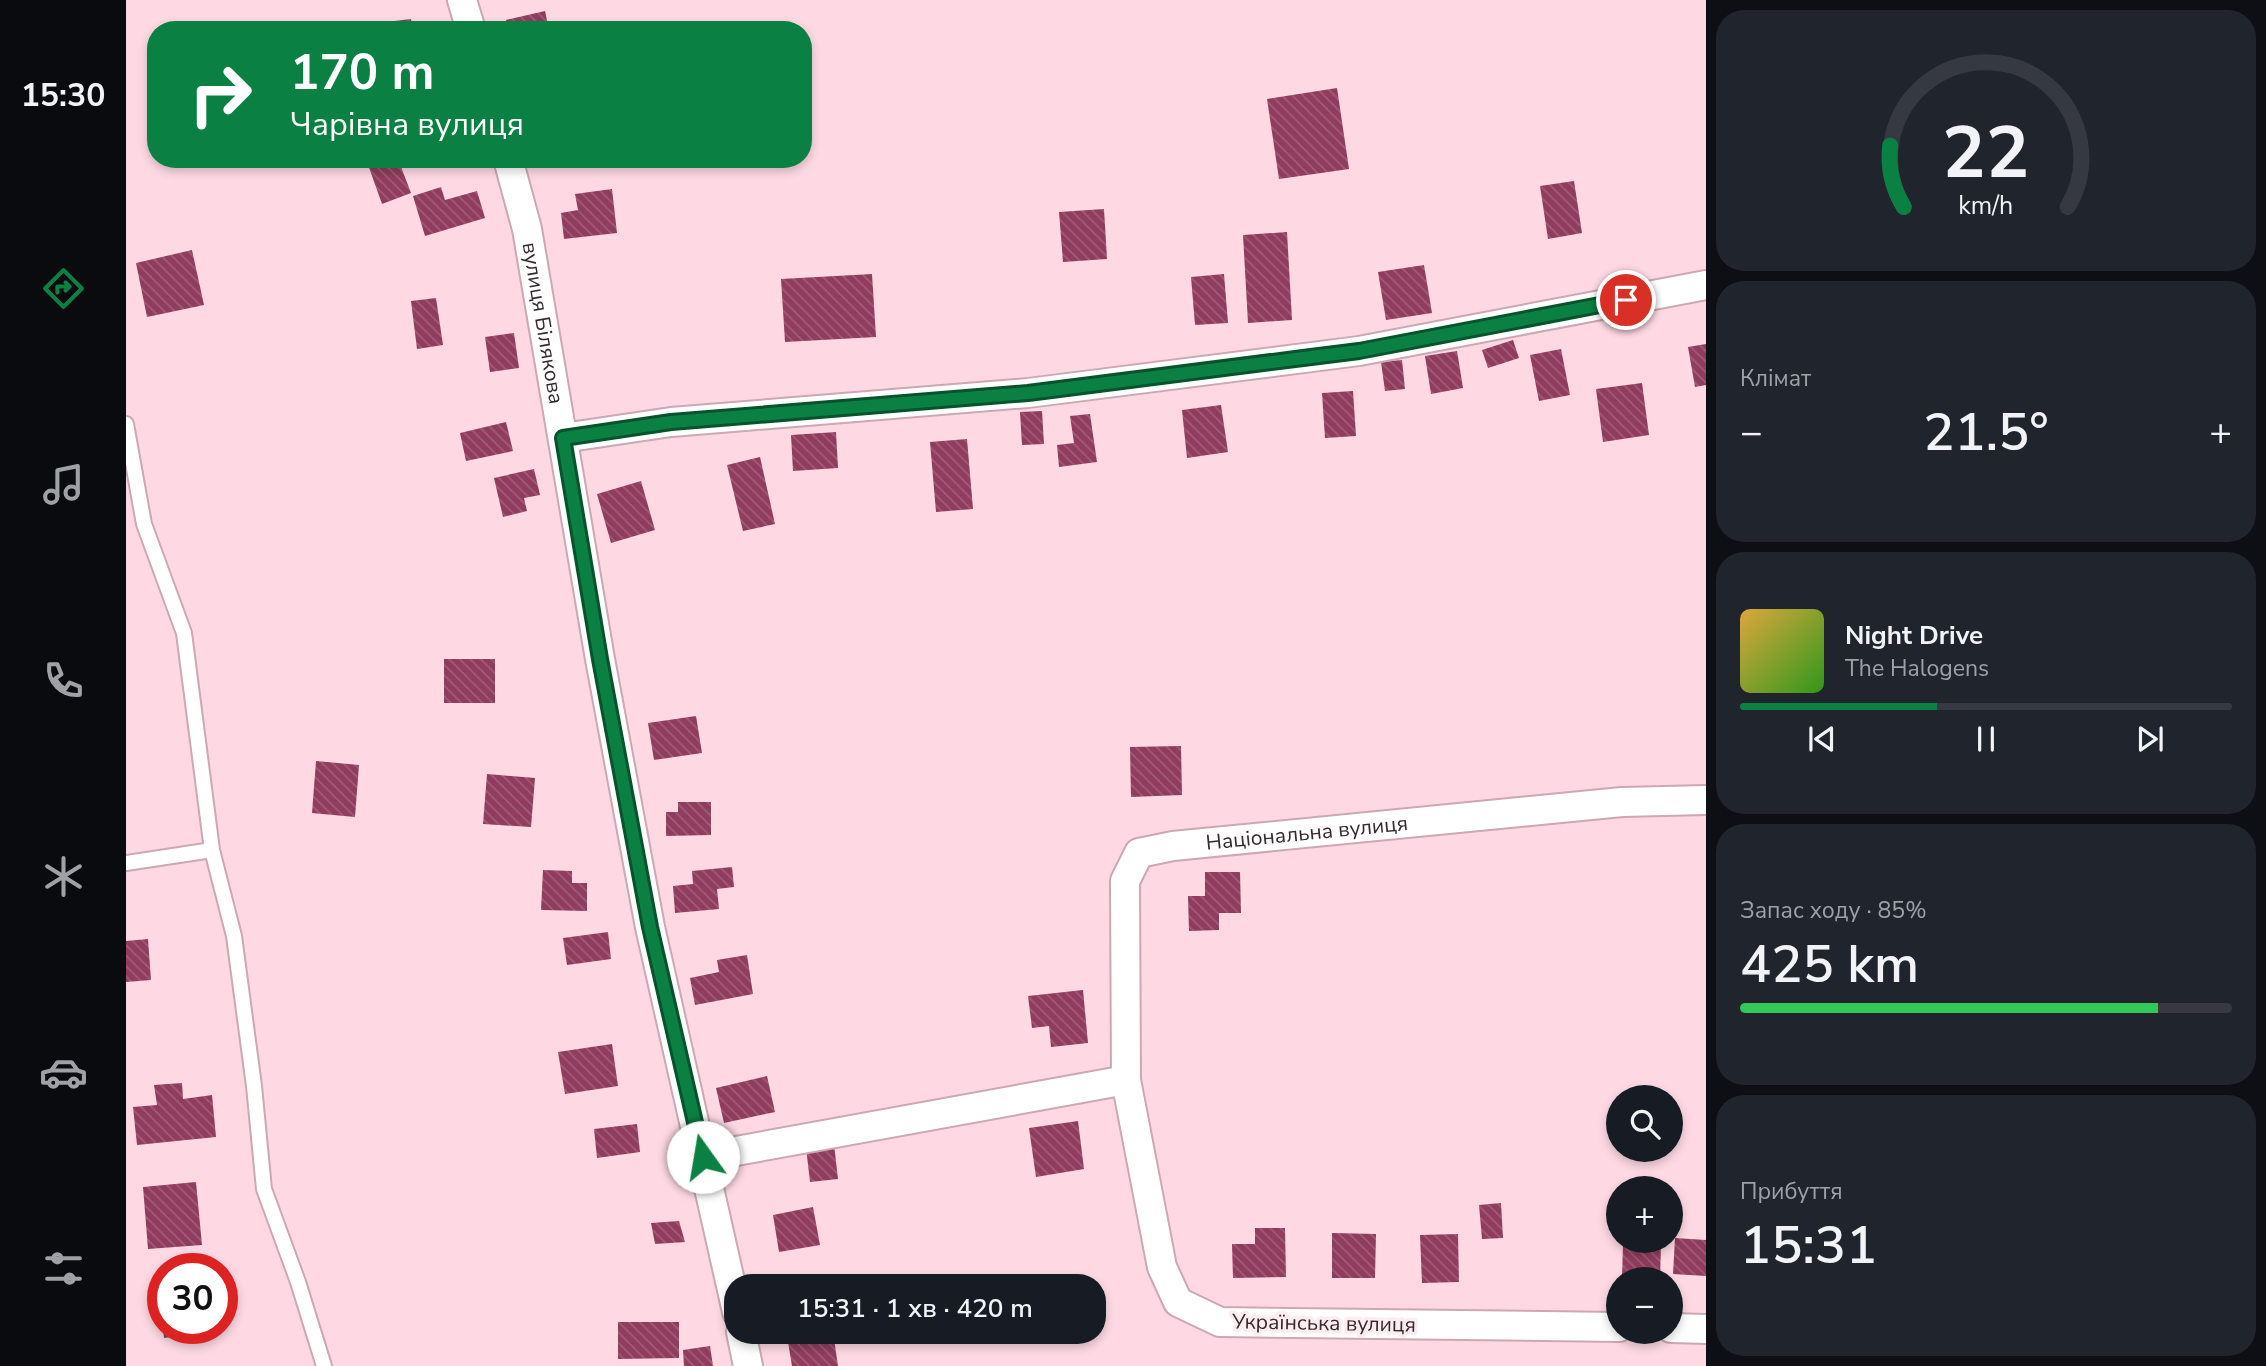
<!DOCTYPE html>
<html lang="uk">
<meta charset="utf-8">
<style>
body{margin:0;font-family:"Nunito Sans",sans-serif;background:#20242c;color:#f1f3f6;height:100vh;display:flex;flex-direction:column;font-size:26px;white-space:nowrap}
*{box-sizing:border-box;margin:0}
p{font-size:23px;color:#9ea1a6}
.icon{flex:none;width:38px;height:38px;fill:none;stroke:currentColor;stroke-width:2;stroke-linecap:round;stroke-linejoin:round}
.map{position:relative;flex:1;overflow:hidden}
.drawer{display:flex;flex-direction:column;gap:10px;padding:10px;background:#0d0f14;width:560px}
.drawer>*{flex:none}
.guide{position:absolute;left:21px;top:21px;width:665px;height:147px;border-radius:28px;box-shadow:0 4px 10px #0003;background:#0b8043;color:#fff;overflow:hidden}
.controls{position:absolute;left:1480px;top:1085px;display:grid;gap:14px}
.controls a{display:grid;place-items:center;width:77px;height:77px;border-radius:50%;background:#171b24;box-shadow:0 4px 10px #0003;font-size:35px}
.speed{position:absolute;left:21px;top:1253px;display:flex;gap:14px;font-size:35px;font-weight:700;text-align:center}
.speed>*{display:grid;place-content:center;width:91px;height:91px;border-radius:50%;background:#171b24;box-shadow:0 4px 10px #0003;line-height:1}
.speed .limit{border:10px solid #d22;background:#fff;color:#111}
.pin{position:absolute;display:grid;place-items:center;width:60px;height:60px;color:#fff;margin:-30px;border:4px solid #fff;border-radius:50%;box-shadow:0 2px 7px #0007}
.me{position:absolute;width:77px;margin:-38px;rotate:347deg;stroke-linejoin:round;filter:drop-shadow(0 0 5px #0008)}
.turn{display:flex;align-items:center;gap:24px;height:147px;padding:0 28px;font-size:32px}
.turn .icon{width:91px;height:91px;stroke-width:2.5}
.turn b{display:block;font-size:49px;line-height:60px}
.big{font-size:52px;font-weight:600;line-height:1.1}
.drawer .tile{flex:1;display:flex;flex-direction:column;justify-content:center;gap:10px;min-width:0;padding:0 24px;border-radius:28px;background:#20242c}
.drawer .dial{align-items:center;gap:0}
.dial svg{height:182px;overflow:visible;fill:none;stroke:#363941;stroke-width:7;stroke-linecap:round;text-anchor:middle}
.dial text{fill:#f1f3f6;stroke:none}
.song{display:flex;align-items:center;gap:21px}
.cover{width:84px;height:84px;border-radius:10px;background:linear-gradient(135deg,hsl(40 70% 55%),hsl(110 70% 35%))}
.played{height:7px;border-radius:4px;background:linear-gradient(90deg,#0b8043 40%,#363941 40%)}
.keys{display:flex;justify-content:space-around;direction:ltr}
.heat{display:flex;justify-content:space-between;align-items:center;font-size:38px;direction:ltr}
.charge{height:10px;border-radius:5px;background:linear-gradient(90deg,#34c759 85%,#363941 0)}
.trip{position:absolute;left:598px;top:1274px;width:382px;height:70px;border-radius:28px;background:#171b24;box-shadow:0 4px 10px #0003;font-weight:600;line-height:70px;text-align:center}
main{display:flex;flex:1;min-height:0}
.tab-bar{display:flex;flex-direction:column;width:126px;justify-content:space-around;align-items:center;background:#090b0e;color:#9ea1a6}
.tab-bar .icon{width:49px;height:49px}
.tab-bar .on{color:#0b8043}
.tab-bar b{font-size:32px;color:#f1f3f6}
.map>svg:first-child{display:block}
.building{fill:url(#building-back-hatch)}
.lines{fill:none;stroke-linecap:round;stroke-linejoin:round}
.service-casing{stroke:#cba8b3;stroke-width:18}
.minor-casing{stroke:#cba8b3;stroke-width:32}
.service{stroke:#fff;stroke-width:14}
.minor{stroke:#fff;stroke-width:28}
.route-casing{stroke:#07532c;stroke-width:18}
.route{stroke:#0b8043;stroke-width:12}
.labels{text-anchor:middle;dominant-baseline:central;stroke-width:7;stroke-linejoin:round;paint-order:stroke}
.street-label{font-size:21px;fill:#36292d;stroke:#fcedf1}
</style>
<main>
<nav class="tab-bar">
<b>15:30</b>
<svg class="icon on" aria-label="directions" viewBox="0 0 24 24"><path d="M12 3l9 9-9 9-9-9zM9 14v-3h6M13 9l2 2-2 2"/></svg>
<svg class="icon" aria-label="music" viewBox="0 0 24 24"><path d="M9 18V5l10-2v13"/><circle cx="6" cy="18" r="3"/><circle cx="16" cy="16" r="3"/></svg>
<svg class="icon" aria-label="phone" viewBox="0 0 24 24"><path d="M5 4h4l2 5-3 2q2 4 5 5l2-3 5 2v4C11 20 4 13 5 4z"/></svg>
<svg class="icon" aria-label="climate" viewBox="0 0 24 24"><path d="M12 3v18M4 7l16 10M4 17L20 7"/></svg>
<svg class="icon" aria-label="car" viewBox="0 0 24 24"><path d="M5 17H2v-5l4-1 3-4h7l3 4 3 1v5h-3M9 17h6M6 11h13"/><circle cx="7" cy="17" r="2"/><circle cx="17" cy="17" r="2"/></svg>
<svg class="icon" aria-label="filters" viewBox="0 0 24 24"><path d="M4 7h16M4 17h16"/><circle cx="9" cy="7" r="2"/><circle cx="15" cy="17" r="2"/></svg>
</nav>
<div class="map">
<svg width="1580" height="1366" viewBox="0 0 1580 1366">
<defs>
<pattern id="building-back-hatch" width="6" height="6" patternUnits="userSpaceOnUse" patternTransform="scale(1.75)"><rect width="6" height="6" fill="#913c5e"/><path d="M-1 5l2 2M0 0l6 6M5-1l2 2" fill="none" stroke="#9e5d76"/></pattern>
</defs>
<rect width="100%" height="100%" fill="#fed9e4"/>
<path class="building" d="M419,11L423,30H382L380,20Z
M285,19L287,30H261L260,22Z
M1211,88L1223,169L1153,179L1141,99Z
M240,159H272L285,193L256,204Z
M1448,181L1456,233L1422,239L1414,186Z
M315,187L319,200L351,191L359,218L299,236L287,196Z
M486,189L491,233L438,239L435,213L452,210L449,194Z
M978,209L981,259L937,262L933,212Z
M1161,232L1166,320L1122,323L1117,235Z
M66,250L78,305L21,317L10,263Z
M1298,265L1306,313L1260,320L1252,272Z
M746,274L750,337L659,342L655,279Z
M1098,274L1102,323L1069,325L1065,277Z
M310,298L317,345L291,349L285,301Z
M388,333L393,368L364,372L359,337Z
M1387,340L1393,358L1362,368L1356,350Z
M1580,344V385L1569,387L1562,347Z
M1435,349L1444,395L1413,401L1404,355Z
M1331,351L1337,388L1305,394L1299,356Z
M1276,360L1279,389L1259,391L1255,362Z
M1516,383L1523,435L1477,442L1470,389Z
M1227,391L1230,436L1199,438L1196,393Z
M1095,405L1102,452L1061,458L1056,410Z
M916,411L918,444L896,445L894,412Z
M964,414L971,462L933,467L931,445L948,443L944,416Z
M380,422L387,451L340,461L334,433Z
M710,432L712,468L667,471L665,435Z
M841,439L847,509L810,512L804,442Z
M634,457L649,524L617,531L601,465Z
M408,469L414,495L398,498L401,511L377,517L368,478Z
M515,481L529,530L485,543L471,494Z
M318,659H369V703H318Z
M570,716L576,753L528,760L522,723Z
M1055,746L1056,795L1005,797L1004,747Z
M190,761L233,765L229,817L186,813Z
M361,774L409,778L405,827L357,824Z
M552,802H585V835L540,836V812H552Z
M606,867L608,887L591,889L593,909L549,913L547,886L567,884L566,871Z
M417,870L446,871V883H461V911L415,910Z
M1079,872H1114L1115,913H1093V930L1063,931L1062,896H1079Z
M482,932L485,959L441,965L437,938Z
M22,939L25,980L0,982V941Z
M621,955L627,994L569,1005L564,978L593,972L591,960Z
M957,990L962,1043L925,1047L923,1026L906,1028L902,996Z
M486,1044L492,1086L439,1094L432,1052Z
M641,1076L649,1112L598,1123L590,1088Z
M56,1083L57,1099L86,1095L90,1137L11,1145L7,1107L31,1105L28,1085Z
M952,1121L958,1169L910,1177L903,1128Z
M511,1124L514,1152L471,1158L468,1129Z
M708,1144L712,1179L684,1182L680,1147Z
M70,1182L76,1245L22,1249L17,1187Z
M1375,1203L1377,1238L1356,1239L1353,1205Z
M687,1207L694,1245L653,1252L647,1215Z
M553,1221L559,1242L529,1244L525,1223Z
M1129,1228H1159L1160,1277L1107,1278L1106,1244H1129Z
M1206,1233L1250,1234L1249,1278H1206Z
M1332,1234L1333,1282L1296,1283L1294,1235Z
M1549,1238L1580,1240V1276L1547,1274Z
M1497,1244L1535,1246L1534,1279H1496Z
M492,1322H553V1358L492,1359Z
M37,1328H94V1330L38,1338Z
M693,1332H707L712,1366H666L661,1336Z
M584,1346L587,1366H558L557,1350Z"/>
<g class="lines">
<defs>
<path id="service" d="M0,424L18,524L58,633L86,850L108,936L128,1086L138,1189L172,1282L198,1366
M0,863L86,850"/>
<g id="minor">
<path d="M336,0L345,30"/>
<path id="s1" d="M382,159L401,229L474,659L524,927L611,1312"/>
<path d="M437,438L545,422L902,393L1233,351L1580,285"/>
<path d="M577,1157L1000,1080"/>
<path id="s2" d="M1493,1327L1094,1322L1052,1302L1036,1267L1000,1080L999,881L1013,853L1047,846L1496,802L1580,800"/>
<path d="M1545,1328L1580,1329"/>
<path d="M615,1332L622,1366"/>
</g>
</defs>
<use href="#service" class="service-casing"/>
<use href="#minor" class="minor-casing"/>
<use href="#service" class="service"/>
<use href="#minor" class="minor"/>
</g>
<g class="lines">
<defs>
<path id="route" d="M577,1157L524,927L474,659L437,438L545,422L902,393L1177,358L1233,351L1500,300"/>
</defs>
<use href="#route" class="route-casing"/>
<use href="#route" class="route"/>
</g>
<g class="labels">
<g class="street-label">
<text stroke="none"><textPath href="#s1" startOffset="168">вулиця Білякова</textPath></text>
<text stroke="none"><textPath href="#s2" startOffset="1074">Національна вулиця</textPath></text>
<text transform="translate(1198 1323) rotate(1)">Українська вулиця</text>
</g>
</g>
</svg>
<div class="controls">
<a><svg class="icon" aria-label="search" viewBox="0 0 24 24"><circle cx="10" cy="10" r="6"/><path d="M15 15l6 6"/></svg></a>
<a>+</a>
<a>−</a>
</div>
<div class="speed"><div class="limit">30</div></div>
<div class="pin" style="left:1500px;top:300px;background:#d93025"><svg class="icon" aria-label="arrive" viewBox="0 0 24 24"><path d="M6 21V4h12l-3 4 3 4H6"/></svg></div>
<svg class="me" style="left:577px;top:1157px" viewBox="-20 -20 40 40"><circle r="19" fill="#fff"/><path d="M0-13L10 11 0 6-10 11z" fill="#0b8043"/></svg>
<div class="trip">15:31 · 1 хв · 420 m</div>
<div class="guide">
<div class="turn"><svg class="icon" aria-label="right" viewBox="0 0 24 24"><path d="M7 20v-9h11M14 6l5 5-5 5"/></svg><div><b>170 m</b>Чарівна вулиця</div></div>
</div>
</div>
<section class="drawer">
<div class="tile dial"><svg viewBox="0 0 100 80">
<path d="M14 69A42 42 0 1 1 86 69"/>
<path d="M14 69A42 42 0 0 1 8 42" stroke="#0b8043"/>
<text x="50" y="56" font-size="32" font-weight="700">22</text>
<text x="50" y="72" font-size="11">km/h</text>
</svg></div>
<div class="tile"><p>Клімат</p>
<div class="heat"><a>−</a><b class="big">21.5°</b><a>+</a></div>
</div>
<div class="tile">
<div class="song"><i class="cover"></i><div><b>Night Drive</b><p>The Halogens</p></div></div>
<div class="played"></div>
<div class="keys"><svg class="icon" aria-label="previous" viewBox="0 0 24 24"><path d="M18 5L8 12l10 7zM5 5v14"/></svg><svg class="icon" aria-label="pause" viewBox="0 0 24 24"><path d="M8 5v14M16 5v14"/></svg><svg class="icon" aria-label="next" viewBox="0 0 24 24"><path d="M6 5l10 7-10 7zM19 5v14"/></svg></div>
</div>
<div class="tile"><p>Запас ходу · 85%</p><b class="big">425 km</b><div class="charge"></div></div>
<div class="tile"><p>Прибуття</p><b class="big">15:31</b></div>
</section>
</main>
